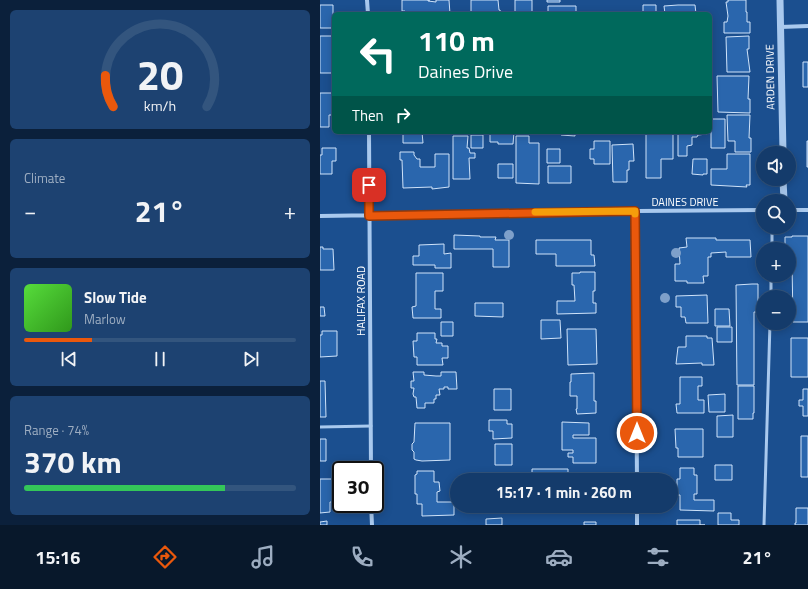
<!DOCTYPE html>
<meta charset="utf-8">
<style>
body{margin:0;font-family:"Titillium Web",sans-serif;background:#1d4271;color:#f1f3f6;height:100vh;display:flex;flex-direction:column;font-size:15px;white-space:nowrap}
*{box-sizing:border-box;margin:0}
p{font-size:13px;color:#9dadc1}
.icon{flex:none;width:22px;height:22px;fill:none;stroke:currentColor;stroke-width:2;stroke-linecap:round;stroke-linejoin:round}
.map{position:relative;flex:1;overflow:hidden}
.panel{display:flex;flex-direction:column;gap:10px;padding:10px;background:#0b203b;width:320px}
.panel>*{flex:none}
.hud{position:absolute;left:12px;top:12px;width:380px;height:122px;border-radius:6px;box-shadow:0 2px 10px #0003,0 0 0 1px #33557e;background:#00695c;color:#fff;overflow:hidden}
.controls{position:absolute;left:436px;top:146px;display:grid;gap:8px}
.controls a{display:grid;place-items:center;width:40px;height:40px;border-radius:50%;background:#143b6b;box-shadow:0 2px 10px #0003,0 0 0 1px #33557e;font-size:20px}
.speed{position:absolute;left:12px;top:461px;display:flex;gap:8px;font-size:20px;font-weight:700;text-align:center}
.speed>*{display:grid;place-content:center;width:52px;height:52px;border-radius:50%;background:#143b6b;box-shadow:0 2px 10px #0003,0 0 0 1px #33557e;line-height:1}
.speed .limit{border:2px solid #111;border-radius:6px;background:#fff;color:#111}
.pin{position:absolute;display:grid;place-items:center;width:34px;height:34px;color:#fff;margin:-17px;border-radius:8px;box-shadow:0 2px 6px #0006}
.me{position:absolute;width:44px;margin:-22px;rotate:0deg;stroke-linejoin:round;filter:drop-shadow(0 0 3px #0008)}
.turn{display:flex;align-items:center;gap:14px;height:84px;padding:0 20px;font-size:18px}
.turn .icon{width:52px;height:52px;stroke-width:2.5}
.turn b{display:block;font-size:28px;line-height:34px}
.then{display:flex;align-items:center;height:38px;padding:0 20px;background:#0003;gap:8px;font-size:15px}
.big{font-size:30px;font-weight:700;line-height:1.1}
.panel .tile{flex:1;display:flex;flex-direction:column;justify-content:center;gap:6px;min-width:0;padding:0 14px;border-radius:6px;background:#1d4271}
.panel .dial{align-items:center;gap:0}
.dial svg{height:104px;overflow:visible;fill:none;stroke:#33557e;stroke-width:7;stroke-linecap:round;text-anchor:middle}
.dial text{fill:#f1f3f6;stroke:none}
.song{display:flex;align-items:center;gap:12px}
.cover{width:48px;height:48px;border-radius:6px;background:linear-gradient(135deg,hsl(110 70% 55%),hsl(110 70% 35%))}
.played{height:4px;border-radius:2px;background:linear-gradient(90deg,#ea580c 25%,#33557e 25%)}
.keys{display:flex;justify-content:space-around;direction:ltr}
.heat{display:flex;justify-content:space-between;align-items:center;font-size:22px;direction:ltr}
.charge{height:6px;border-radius:3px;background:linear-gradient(90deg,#34c759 74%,#33557e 0)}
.trip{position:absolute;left:130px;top:473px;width:228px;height:40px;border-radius:20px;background:#143b6b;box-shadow:0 2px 10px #0003,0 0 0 1px #33557e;font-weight:700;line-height:40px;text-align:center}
.tab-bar{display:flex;height:64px;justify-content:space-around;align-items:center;background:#08182b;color:#9dadc1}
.tab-bar .icon{width:28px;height:28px}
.tab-bar .selected{color:#ea580c}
.tab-bar b{font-size:18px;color:#f1f3f6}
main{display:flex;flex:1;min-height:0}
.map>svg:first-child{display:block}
.building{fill:#2a66ad;stroke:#cfe3fa}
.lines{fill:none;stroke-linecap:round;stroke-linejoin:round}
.service{stroke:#a9c9ee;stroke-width:3}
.minor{stroke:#a9c9ee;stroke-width:4}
.tertiary{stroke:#a9c9ee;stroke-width:7}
.tree{fill:#7ea0ca}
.route-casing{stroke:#983908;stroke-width:10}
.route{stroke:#ea580c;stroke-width:7}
.slow{stroke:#f59e0b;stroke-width:7}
.labels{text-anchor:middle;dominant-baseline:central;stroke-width:4;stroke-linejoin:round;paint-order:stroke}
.street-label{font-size:11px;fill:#fff;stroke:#1b4f8f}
</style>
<main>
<section class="panel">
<div class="tile dial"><svg viewBox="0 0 100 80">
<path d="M14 69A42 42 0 1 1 86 69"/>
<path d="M14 69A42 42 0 0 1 8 45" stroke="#ea580c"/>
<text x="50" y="56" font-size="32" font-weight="700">20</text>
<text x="50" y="72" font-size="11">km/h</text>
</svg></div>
<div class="tile"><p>Climate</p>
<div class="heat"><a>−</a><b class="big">21°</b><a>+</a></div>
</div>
<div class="tile">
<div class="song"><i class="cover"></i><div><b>Slow Tide</b><p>Marlow</p></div></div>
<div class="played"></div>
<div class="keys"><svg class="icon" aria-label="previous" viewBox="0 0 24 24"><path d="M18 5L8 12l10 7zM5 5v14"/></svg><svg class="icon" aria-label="pause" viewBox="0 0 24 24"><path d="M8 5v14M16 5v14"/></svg><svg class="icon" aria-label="next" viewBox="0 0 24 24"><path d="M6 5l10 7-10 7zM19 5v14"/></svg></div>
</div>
<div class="tile"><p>Range · 74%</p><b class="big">370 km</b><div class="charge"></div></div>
</section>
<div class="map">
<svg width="488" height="525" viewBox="0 0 488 525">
<rect width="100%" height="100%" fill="#1b4f8f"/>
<path class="building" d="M82,0H110H108V1L116,2V0H129L130,14H85V11H82Z
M151,0H178L179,10H180L181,14L151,13Z
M195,0H212V14H195Z
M227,0H240V2H227Z
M408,0H426V12H427V22H430V33H404V22H407L408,16L406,2H408Z
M0,5H13V28H0Z
M323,5H336V14H323Z
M358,5H375L376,14H345L344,6Z
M228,6H256V14H228Z
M0,36H13L14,73H0Z
M429,36V49H427L430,72H407L406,37Z
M483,62H488V87H483Z
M397,76H429L428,99H430V113L398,112Z
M0,93H14V107H12V115H9V127H0Z
M407,115H430L429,138H431V152H415V141H408Z
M391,119H405V148H391Z
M83,132H102L103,143H83Z
M170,132H194L193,144H178V142H170Z
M196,132H218V133H196Z
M241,132H255V136L241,135Z
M275,132H289V133H275Z
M326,132H353V159H341V178H326Z
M358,132H387V134L378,135L377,137H372V145L367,146V156H358Z
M151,135H163V148H151Z
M133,136H148L147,148H149L150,153H155V158H149L150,179H133Z
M196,136H209V143H219V184L196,183Z
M274,141H290V164H274V159H270V149H274Z
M487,141H488V167H487Z
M313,144L314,161H309V170H307V182H293L292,145Z
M2,148H16V161H12V174H0V155H2Z
M227,149H240V163H227Z
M80,152H94V155L97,159H100V167H115V154H129V187L112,189V187L83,188L82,160H80Z
M407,154H430V185H426L427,187L391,185V169H407Z
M373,159H387V174H383V175L372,174Z
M178,164H193V178H178Z
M228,166H251V183H228Z
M134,235L160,236V237H176L175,240H189V267H173V249H134Z
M472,236H488V322H473L472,263H469V249H465V237H472Z
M366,238H396V240H430L431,257H406V252L391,253V257H388V276H383L384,283H367V281H355V264H360L359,248L367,247Z
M216,240H271V255H274L275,266H236V254H216Z
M124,244V254L131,253V268H115V265H93V256H99V245Z
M0,247H3V249H13L14,270H0Z
M260,272H275V291H273V303H276V313L237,314V301H255L254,285H252V273H260Z
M96,273H123V291H115V309H121V318H93L92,307L96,306Z
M432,284H438V312H434V385H417L416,285Z
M387,295L388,323H366L365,317H361V307H356V296Z
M155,303H183V317L155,316Z
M0,307H4L5,316H0Z
M395,309H409L410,326H395Z
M221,320H240L241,338L221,339Z
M121,322H133V336H121Z
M397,327H412V342H397Z
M247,329H276L277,364L248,365Z
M2,331H17V356L0,357V335H2Z
M97,333H115V339H117L116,343H122V346H128V358H122L123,365H97V357H94L93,341H97Z
M366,336H387V338H392L394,365H382V363L356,364L358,347H366Z
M471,338H488V377H471Z
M93,372H104V375L116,376H121V372H136L137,389H128V387H124V389H119L120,395H116V399H114V403H105V408H97L96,397H94L93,394L94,388H91V381H94Z
M274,373V401H276V413L257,414L256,409H257V396H250V382H251V374Z
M360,377H382V386H378V400H384V413H357L356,404H360Z
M0,381H5L6,417H0Z
M418,386H434V413H433V419H418Z
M174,389H191V410H174Z
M483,389H488V416H483V406H479V400H483Z
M405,394V412H389L388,395Z
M413,415V437H397V416Z
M169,420H187V424H192V438L173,439V431H169Z
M242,422L269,423V435H253V438H276V463H253V457H248V453H253V450H242Z
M95,423H130V460L102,461L96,460L94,459V452L92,450V444L94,442Z
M355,429H383V457H358V448H356Z
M481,436H488V477H481Z
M0,439H6V461H0Z
M175,444H192V465H175Z
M395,465H412V480H395Z
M360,468H374V475H377V494H374V500H394V511L360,510V495H357V479H360Z
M212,469H248V479L277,480H220V477H212Z
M97,471H114V482H119L120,491L117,492V502H134V515L102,516V504H97V494H95V475L97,474Z
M0,479H12V502H10V512L0,513Z
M174,506H188V512L174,513Z
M259,506H278V512H259Z
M476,508H488V525H475V523H476Z
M398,513H411V520H419V525H398Z
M182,518V525H166V519Z
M357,520H380V525H385H357Z
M7,521V525H0V522Z
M264,522H276V525H264Z"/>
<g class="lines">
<path class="service" d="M452,249V227
M451,297V275
M0,427L51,426
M444,525L450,323"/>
<path class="minor" d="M47,0L48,14
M460,27L488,26
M49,132L51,470
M469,210H488
M315,211L317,480
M0,216L318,211L443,210
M51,504L52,525
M317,506V525"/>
<path class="tertiary" d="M460,0L463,153
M463,179L464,201"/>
</g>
<g class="tree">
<circle cx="189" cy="235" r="5"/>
<circle cx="356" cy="253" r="5"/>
<circle cx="345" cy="298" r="5"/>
</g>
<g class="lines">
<defs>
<path id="route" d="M49,185V216L315,211L317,433"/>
</defs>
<use href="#route" class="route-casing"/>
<use href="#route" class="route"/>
<path class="slow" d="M215,212L315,211V214"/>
</g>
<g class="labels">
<g class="street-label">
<text transform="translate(450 77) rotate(-91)">ARDEN DRIVE</text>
<text x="365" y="202">DAINES DRIVE</text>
<text transform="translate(41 301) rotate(-90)">HALIFAX ROAD</text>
</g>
</g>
</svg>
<div class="controls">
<a><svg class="icon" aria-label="sound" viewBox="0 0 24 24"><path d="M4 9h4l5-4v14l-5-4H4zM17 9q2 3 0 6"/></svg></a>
<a><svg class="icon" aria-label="search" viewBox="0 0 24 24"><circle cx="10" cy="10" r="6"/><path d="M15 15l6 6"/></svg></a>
<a>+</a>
<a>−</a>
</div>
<div class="speed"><div class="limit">30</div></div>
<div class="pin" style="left:49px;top:185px;background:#d93025"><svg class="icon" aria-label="arrive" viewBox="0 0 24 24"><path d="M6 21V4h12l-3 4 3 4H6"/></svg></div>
<svg class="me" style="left:317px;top:433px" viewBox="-20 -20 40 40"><circle r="17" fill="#ea580c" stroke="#fff" stroke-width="3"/><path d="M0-11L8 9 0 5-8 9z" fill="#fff"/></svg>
<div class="trip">15:17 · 1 min · 260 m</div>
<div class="hud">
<div class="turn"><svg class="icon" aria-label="left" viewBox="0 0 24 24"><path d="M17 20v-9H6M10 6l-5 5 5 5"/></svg><div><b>110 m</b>Daines Drive</div></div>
<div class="then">Then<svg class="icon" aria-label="right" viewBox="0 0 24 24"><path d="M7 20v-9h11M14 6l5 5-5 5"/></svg></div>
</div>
</div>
</main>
<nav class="tab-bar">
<b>15:16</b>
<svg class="icon selected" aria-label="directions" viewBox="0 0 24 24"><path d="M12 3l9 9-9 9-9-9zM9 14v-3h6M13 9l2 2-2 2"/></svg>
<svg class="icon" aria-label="music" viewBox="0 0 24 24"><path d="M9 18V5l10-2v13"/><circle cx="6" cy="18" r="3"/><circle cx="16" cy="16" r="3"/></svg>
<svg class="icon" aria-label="phone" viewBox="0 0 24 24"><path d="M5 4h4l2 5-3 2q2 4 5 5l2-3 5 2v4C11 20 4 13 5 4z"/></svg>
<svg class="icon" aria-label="climate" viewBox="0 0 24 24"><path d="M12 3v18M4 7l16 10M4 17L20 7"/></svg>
<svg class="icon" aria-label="car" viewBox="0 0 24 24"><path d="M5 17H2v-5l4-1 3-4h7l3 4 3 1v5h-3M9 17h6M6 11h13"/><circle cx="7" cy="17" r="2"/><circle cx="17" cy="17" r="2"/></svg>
<svg class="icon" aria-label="filters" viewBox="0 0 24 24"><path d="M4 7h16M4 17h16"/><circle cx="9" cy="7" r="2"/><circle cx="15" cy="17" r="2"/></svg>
<b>21°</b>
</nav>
